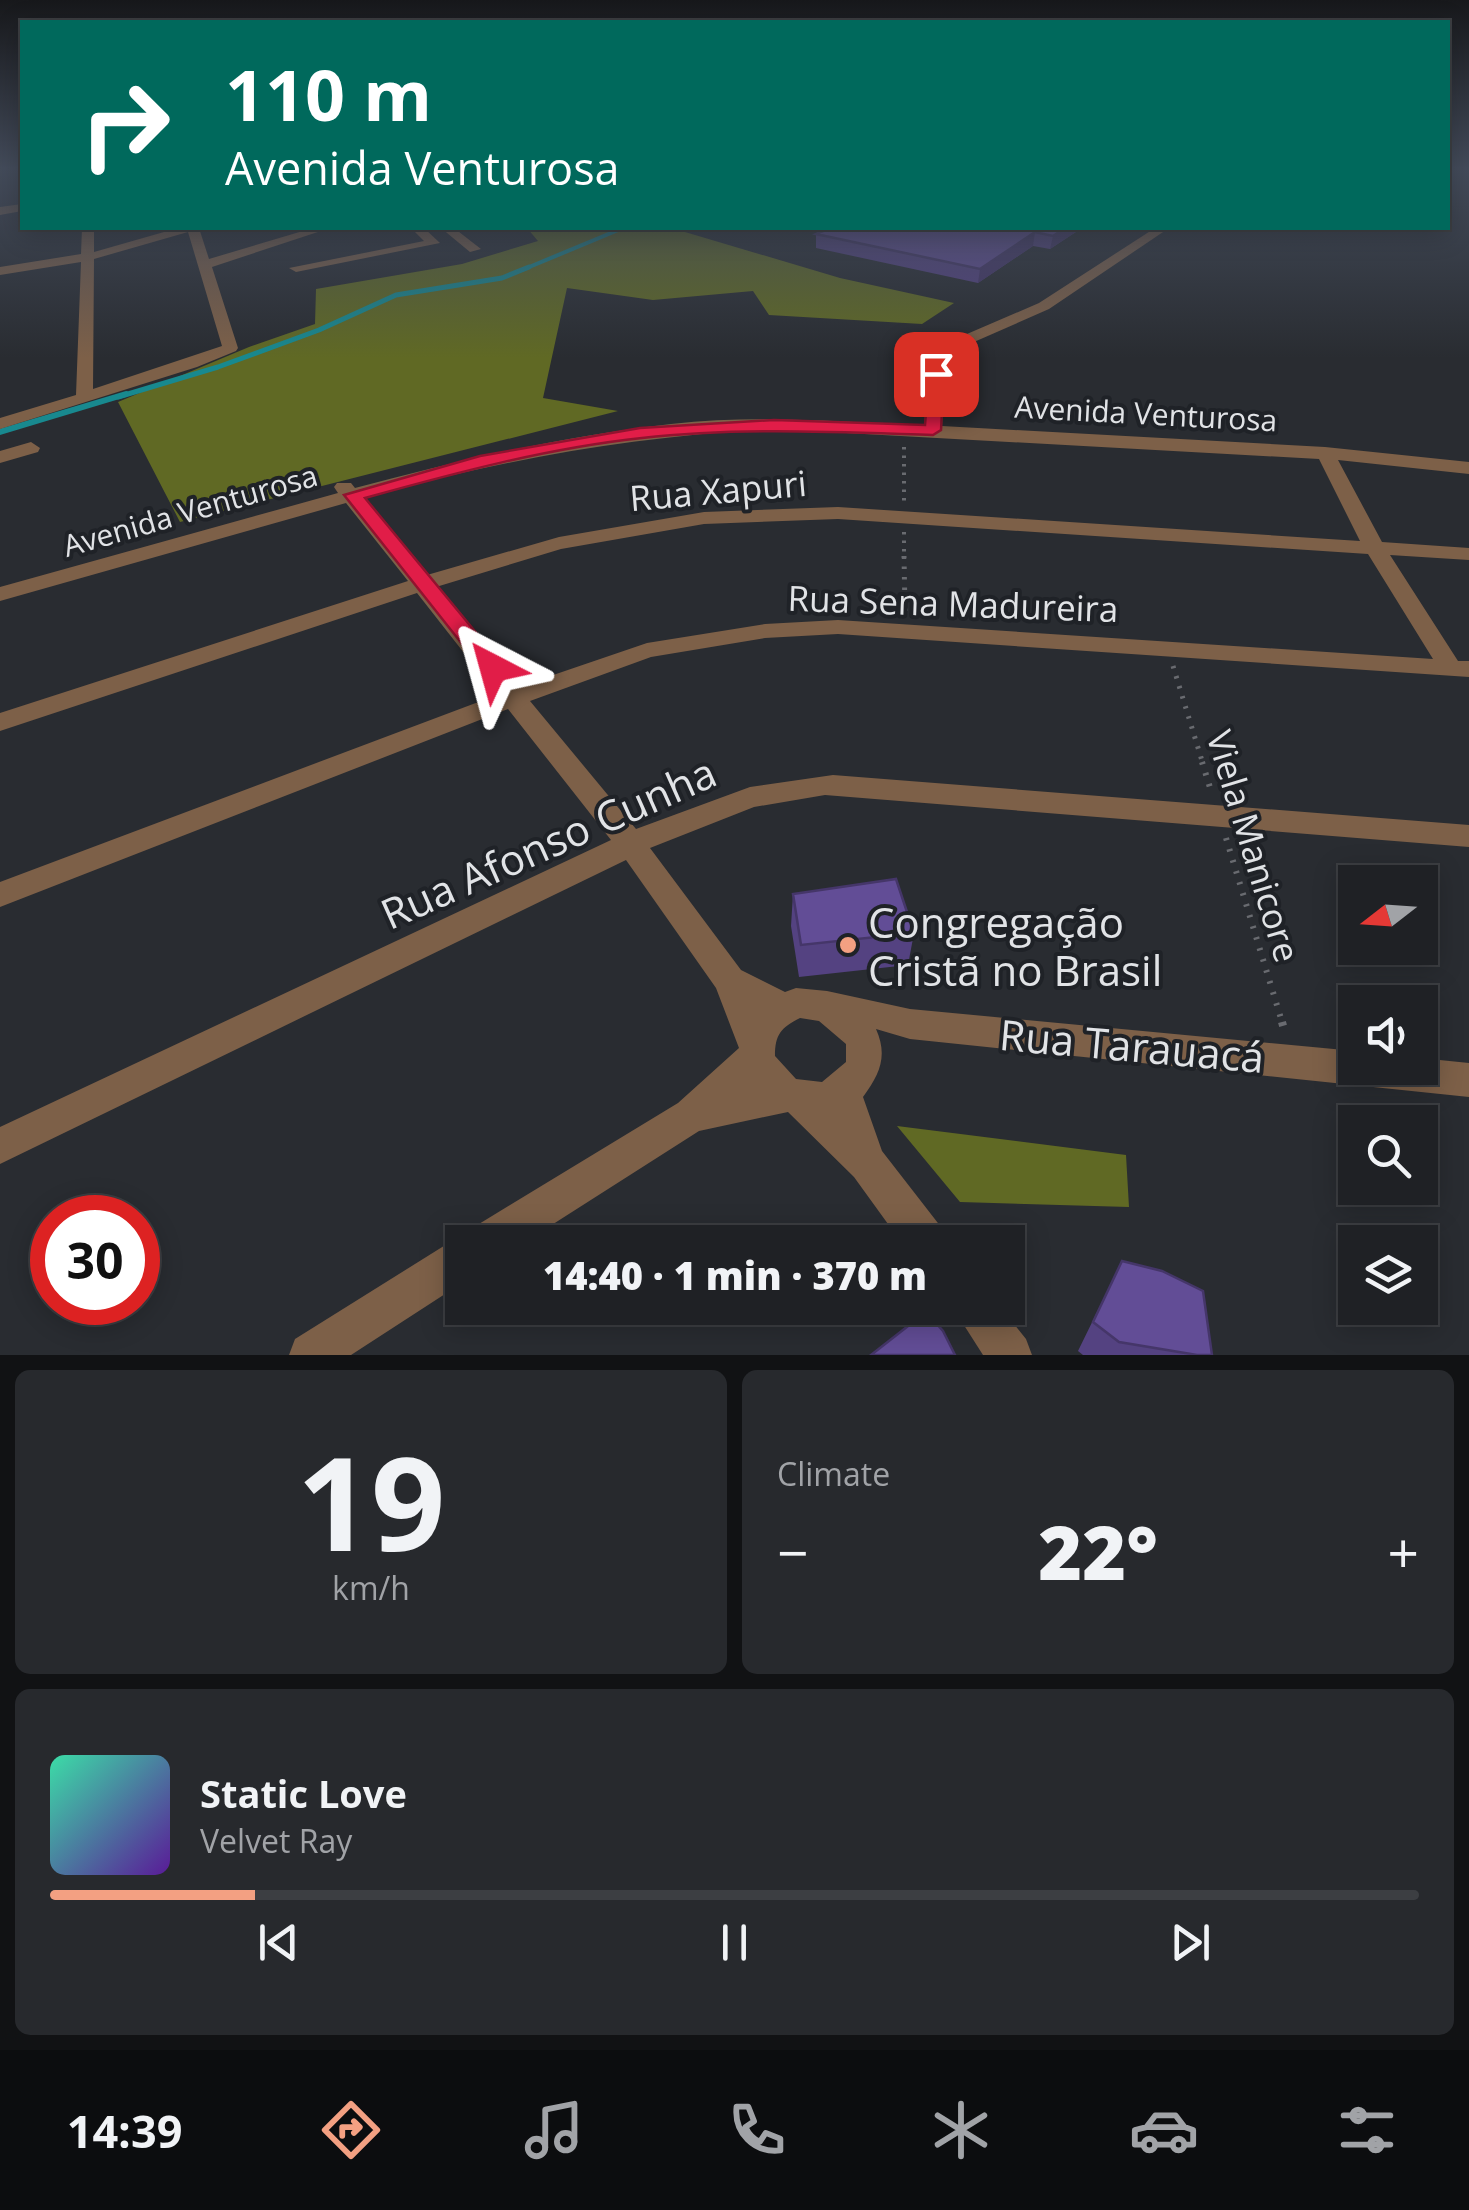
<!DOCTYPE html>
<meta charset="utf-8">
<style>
body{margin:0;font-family:"Open Sans",sans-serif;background:#27292d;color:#f1f3f6;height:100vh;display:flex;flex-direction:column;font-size:38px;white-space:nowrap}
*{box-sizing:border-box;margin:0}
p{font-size:32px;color:#a1a3a7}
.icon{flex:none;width:55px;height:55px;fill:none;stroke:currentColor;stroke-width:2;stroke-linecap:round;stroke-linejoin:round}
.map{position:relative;height:1355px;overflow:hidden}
.drawer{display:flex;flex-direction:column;gap:15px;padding:15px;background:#111214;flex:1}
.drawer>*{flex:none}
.top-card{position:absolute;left:20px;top:20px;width:1430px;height:210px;border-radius:0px;box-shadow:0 5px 25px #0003,0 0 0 2px #3c3e42;background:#00695c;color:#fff;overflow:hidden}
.needle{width:65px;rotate:253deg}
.controls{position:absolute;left:1338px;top:865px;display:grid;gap:20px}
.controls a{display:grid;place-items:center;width:100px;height:100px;border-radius:0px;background:#1f2125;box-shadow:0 5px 25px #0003,0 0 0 2px #3c3e42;font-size:50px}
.speed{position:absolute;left:30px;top:1195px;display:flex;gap:20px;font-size:50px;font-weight:700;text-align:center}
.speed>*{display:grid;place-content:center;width:130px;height:130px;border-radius:50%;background:#1f2125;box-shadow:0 5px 25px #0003,0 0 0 2px #3c3e42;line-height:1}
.speed .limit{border:15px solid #d22;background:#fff;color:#111}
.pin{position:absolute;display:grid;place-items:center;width:85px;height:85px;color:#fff;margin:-42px;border-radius:20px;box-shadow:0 5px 15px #0006}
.me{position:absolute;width:110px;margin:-55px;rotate:321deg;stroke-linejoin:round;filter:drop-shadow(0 0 8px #0008)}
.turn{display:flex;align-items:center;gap:35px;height:210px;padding:0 40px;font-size:45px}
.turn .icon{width:130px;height:130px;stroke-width:2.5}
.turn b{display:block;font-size:70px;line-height:85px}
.big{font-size:75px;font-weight:800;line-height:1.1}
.drawer .tile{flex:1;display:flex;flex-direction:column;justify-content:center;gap:15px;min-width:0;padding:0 35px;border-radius:15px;background:#27292d}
.drawer .dial{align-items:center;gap:0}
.dial b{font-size:130px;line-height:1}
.song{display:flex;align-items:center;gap:30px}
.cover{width:120px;height:120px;border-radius:15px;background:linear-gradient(135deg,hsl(160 70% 55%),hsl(270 70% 35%))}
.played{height:10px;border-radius:5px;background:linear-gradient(90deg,#f3a082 15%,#3c3e42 15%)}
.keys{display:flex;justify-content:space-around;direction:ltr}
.heat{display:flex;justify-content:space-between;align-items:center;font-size:55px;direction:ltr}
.drawer .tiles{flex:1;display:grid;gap:15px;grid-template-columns:1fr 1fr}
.tile:last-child{grid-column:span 2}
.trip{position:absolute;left:445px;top:1225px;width:580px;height:100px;border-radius:0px;background:#1f2125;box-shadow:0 5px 25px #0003,0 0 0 2px #3c3e42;font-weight:800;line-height:100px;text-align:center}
.menu{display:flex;height:160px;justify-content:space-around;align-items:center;background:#0c0d0f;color:#a1a3a7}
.menu .icon{width:70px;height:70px}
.menu .selected{color:#f3a082}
.menu b{font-size:45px;color:#f1f3f6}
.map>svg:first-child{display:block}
.forest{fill:#606924}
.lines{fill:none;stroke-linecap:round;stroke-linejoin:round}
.stream-far2{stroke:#18898f;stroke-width:4}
.stream-far1{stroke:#18898f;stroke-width:5}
.stream{stroke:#18898f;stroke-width:6}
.path-far3{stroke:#696b70;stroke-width:4;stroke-dasharray:2.5 6;stroke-linecap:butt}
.path-far2{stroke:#696b70;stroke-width:5;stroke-dasharray:2.5 8;stroke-linecap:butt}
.path-far1{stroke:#696b70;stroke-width:6;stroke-dasharray:2.5 9;stroke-linecap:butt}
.path{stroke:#696b70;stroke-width:8;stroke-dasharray:4 11;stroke-linecap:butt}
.minor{fill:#7d6048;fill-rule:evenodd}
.wall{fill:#544281}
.shaded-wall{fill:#453669}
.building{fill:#624d96;stroke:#453669;stroke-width:2.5}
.route{fill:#e11d48;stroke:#92132f;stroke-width:2.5}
.poi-dot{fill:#f3a082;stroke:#1f2227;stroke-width:4}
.labels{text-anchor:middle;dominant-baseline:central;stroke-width:8;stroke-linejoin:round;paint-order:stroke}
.far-street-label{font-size:30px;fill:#e1e3e6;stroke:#1f2227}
.street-label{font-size:35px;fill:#e1e3e6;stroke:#1f2227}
.near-street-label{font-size:42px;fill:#e1e3e6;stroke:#1f2227}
.near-poi-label{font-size:42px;fill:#e1e3e6;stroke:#1f2227;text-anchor:start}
</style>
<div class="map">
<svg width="1469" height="1355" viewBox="0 0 1469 1355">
<rect width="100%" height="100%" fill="#292c31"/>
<path class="forest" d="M527,228H687L685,232L840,278L954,303L922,324L769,315L753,291L653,300L567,288L543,398L618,411L180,522L118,402L249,347L315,324L316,289L462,264L538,241Z
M897,1126L1126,1155L1129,1207L960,1202Z"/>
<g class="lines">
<path class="stream-far2" d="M522,270L623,228"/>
<path class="stream-far1" d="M118,397L218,367L319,330L396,295L502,278L529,267"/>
<path class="stream" d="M0,432L126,394"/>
<path class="path-far3" d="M904,447V501
M904,532V559"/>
<path class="path-far2" d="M904,556L905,611
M1173,666L1203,764"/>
<path class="path-far1" d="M1202,762L1212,794
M1226,838L1283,1025"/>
<path class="path" d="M1282,1022L1285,1033"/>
<path class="minor" d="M22,204V211L0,215V207Z
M82,228H94V252L178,228H199L209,259L313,228H330L212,267L238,348L236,351L197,367L0,429V418L76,395L81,262L0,275V267L81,254ZM188,232L222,346L93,389L94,259Z
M411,228H424L440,243L296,272L289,268L424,241Z
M441,228H454L481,249L470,252Z
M1155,228H1169L1049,309L958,349L946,375L942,426L1325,447L1469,462V474L1338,460L1382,542L1469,548V560L1390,555L1458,661H1469V677L838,634L765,638L651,657L530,701L636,829L750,787L833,775L1469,825V847L825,795L754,807L650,848L741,970L785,992L796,988L827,991L910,1009L1355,1051V1068H1420V1058L1469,1063V1097L910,1039L876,1029C888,1056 880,1074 863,1097L882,1151L941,1227L946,1242H901L854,1177L788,1112L699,1131L525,1242H462V1283L351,1355H289L295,1339L447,1244L462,1238L469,1241L474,1227L678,1103L739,1048L716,988L626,860L0,1164V1127L611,840L508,709L0,907V882L497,695L417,593L0,731V713L408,581L346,503L0,601V587L338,493L334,487L337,483H351L355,488C458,460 565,436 671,424C755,414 840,422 924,425L929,375L946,343L1039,303ZM774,429L1319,459L1360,541L838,507L704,512L559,537L427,575L364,498C498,460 635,436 774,429ZM838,519L1368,554L1433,659L838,620L765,624L647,643L518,687L436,587L561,549L704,524ZM800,1018L819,1021L846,1044V1062L822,1082L796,1079L775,1056C775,1034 781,1028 800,1018Z
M31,442L40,448L38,452L0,463V451Z
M953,1308H1001L1026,1339L1032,1355H983Z"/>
</g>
<path class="wall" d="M830,228H1082L1050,249L1033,246L978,283L816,248V234Z
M793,894L914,933L908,965L799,977L791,926Z
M1122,1261L1212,1355H1083L1078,1351Z"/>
<path class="shaded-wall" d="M1065,228H1082L1050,249L1053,236Z
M1035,232L1033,246L978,283L980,269Z"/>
<path class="building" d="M830,228H1065L1053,236L1035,232L980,269L816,234Z
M896,879L914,933L801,945L793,894Z
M1122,1261L1162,1271L1203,1291L1212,1355H1197L1119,1342L1093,1322Z
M926,1312L943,1331L955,1355H871Z"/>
<linearGradient id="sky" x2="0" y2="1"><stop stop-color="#17181b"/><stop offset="0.47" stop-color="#434b5a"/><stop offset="1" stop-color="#434b5a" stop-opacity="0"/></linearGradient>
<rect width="1469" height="358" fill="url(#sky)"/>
<path class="route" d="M936,369L944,374L941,430L933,435C836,432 739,427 642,438C548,448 455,473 365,498L501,663L504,668L493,675L485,673L344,495L480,456L640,428L774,420L925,425L929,374Z"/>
<circle class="poi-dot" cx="848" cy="945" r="10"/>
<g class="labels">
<g class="far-street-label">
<text transform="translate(1146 413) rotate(3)">Avenida Venturosa</text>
<text transform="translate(190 510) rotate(-16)">Avenida Venturosa</text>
</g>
<g class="street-label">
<text transform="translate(718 490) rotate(-5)">Rua Xapuri</text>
<text transform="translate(953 603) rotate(2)">Rua Sena Madureira</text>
<text transform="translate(1254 846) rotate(73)">Viela Manicore</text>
</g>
<g class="near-street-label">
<text transform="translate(548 842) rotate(-24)">Rua Afonso Cunha</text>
<text transform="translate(1132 1045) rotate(5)">Rua Tarauacá</text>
</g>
<g class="near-poi-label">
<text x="868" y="921">Congregação<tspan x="868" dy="48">Cristã no Brasil</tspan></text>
</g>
</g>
</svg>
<div class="controls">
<a><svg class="needle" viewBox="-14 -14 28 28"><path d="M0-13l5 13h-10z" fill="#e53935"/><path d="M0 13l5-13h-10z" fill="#a1a3a7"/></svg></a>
<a><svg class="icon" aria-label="sound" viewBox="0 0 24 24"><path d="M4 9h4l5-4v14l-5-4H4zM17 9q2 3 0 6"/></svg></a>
<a><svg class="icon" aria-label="search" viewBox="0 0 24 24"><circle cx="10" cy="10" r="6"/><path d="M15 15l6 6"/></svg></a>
<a><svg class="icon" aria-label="layers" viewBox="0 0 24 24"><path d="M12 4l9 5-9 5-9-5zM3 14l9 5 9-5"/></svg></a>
</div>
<div class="speed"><div class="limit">30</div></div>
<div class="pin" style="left:936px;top:374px;background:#d93025"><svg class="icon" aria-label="arrive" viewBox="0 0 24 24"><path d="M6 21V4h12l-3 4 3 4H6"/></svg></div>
<svg class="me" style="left:493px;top:668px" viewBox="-20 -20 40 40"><path d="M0-17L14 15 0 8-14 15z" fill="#e11d48" stroke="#fff" stroke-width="4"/></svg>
<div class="trip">14:40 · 1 min · 370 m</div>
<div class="top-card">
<div class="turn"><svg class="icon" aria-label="right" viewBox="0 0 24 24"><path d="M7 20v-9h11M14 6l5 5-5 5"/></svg><div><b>110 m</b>Avenida Venturosa</div></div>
</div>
</div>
<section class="drawer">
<div class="tiles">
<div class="tile dial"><b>19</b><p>km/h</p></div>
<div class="tile"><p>Climate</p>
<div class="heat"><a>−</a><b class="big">22°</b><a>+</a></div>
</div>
<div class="tile">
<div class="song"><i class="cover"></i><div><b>Static Love</b><p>Velvet Ray</p></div></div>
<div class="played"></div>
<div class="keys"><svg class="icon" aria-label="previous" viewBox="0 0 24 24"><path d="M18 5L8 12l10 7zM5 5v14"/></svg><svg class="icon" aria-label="pause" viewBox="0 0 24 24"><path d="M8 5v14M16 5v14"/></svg><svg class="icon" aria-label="next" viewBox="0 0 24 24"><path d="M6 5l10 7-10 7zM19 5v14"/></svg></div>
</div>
</div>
</section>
<nav class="menu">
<b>14:39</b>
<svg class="icon selected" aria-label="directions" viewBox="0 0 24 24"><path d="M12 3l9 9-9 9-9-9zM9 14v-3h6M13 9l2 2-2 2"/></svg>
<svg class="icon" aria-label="music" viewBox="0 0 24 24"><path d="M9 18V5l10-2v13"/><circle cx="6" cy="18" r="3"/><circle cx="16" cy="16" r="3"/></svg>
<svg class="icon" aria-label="phone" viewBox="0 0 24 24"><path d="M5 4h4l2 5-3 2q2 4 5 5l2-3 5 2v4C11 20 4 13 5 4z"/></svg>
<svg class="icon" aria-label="climate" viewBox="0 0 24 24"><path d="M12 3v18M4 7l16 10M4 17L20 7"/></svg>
<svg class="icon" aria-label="car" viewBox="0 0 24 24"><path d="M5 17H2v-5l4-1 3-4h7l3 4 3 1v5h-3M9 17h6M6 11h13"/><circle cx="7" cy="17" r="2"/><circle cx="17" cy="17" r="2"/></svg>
<svg class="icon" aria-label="filters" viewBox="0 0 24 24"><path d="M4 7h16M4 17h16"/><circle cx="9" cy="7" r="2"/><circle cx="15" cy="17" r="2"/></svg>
</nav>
